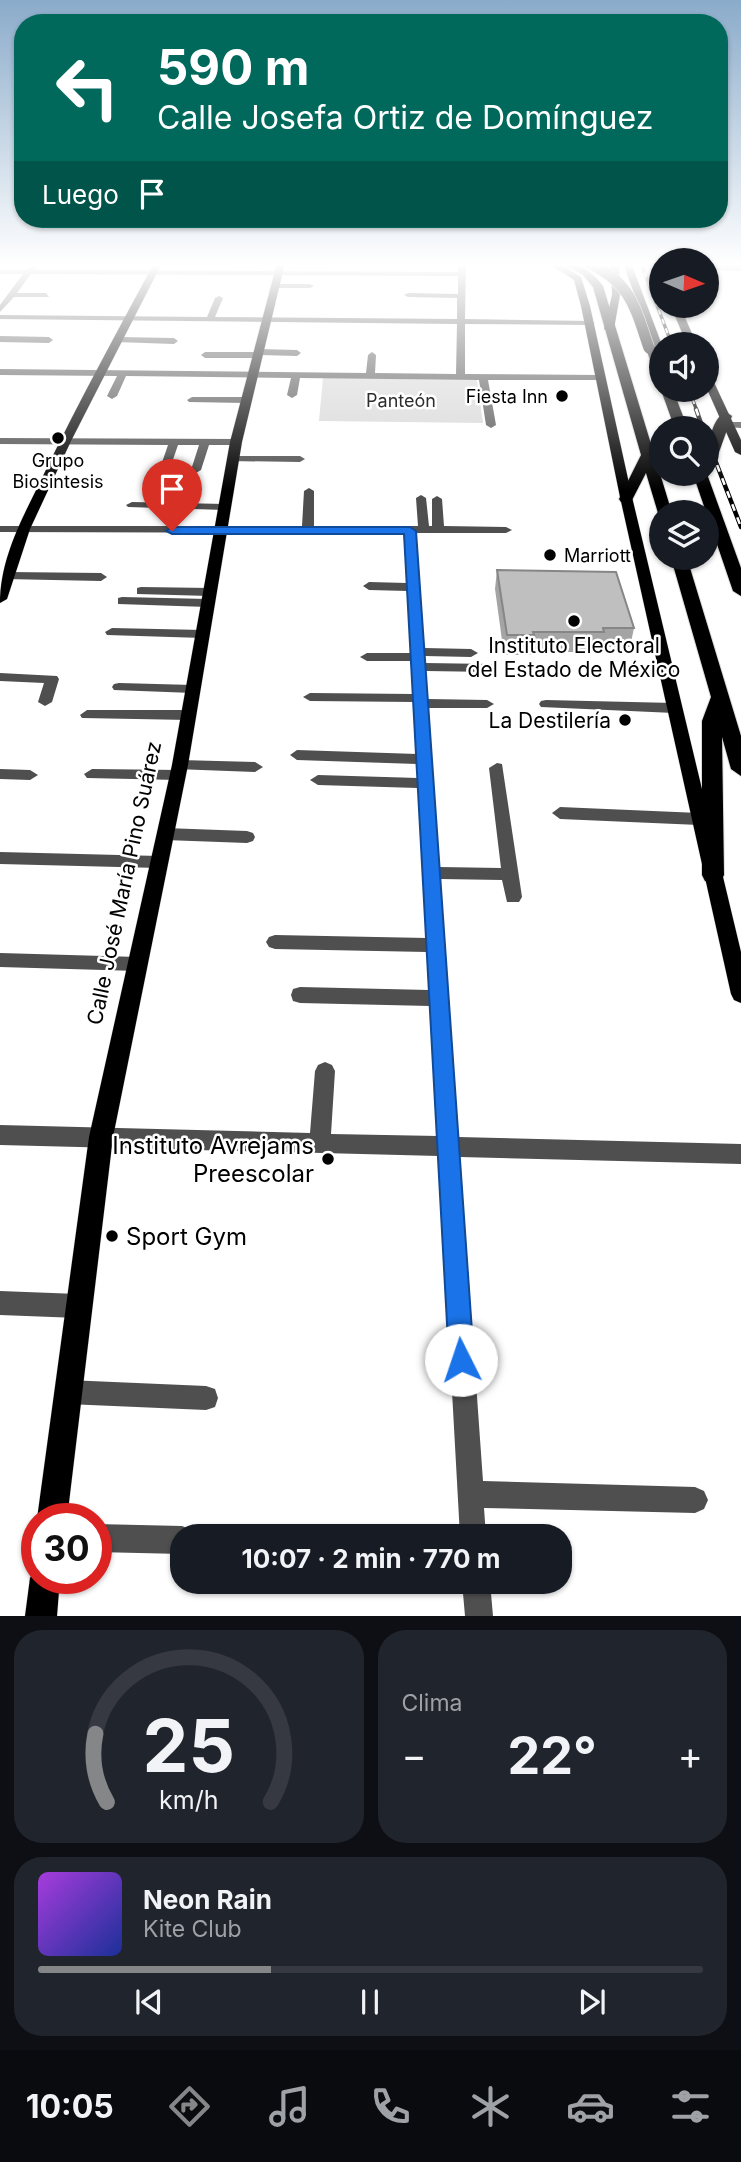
<!DOCTYPE html>
<html lang="es">
<meta charset="utf-8">
<style>
body{margin:0;font-family:Inter,sans-serif;background:#20242c;color:#f1f3f6;height:100vh;display:flex;flex-direction:column;font-size:26px;white-space:nowrap}
*{box-sizing:border-box;margin:0}
p{font-size:23px;color:#9ea1a6}
.icon{flex:none;width:38px;height:38px;fill:none;stroke:currentColor;stroke-width:2;stroke-linecap:round;stroke-linejoin:round}
.map{position:relative;height:1616px;overflow:hidden}
.drawer{display:flex;flex-direction:column;gap:14px;padding:14px;background:#0d0f14;flex:1}
.drawer>*{flex:none}
.banner{position:absolute;left:14px;top:14px;width:714px;height:214px;border-radius:28px;box-shadow:0 2px 5px #0004;background:#00695c;color:#fff;overflow:hidden}
.needle{width:46px;rotate:92deg}
.controls{position:absolute;left:649px;top:248px;display:grid;gap:14px}
.controls a{display:grid;place-items:center;width:70px;height:70px;border-radius:50%;background:#171b24;box-shadow:0 2px 5px #0004;font-size:35px}
.speed{position:absolute;left:21px;top:1503px;display:flex;gap:14px;font-size:35px;font-weight:700;text-align:center}
.speed>*{display:grid;place-content:center;width:91px;height:91px;border-radius:50%;background:#171b24;box-shadow:0 2px 5px #0004;line-height:1}
.speed .limit{border:10px solid #d22;background:#fff;color:#111}
.pin{position:absolute;display:grid;place-items:center;width:60px;height:60px;color:#fff;margin:-72px -30px;border-radius:50% 50% 50% 0;rotate:-45deg;box-shadow:0 0 7px #0007}
.pin .icon{rotate:45deg}
.me{position:absolute;width:77px;margin:-38px;rotate:356deg;stroke-linejoin:round;filter:drop-shadow(0 0 5px #0008)}
.turn{display:flex;align-items:center;gap:24px;height:147px;padding:0 28px;font-size:32px}
.turn .icon{width:91px;height:91px;stroke-width:2.5}
.turn b{display:block;font-size:49px;line-height:60px}
.then{display:flex;align-items:center;height:66px;padding:0 28px;background:#0003;gap:14px;font-size:26px}
.big{font-size:52px;font-weight:700;line-height:1.1}
.drawer .widget{flex:1;display:flex;flex-direction:column;justify-content:center;gap:10px;min-width:0;padding:0 24px;border-radius:28px;background:#20242c}
.drawer .dial{align-items:center;gap:0}
.dial svg{height:182px;overflow:visible;fill:none;stroke:#363941;stroke-width:7;stroke-linecap:round;text-anchor:middle}
.dial text{fill:#f1f3f6;stroke:none}
.song{display:flex;align-items:center;gap:21px}
.cover{width:84px;height:84px;border-radius:10px;background:linear-gradient(135deg,hsl(280 70% 55%),hsl(230 70% 35%))}
.played{height:7px;border-radius:4px;background:linear-gradient(90deg,#858687 35%,#363941 35%)}
.keys{display:flex;justify-content:space-around;direction:ltr}
.heat{display:flex;justify-content:space-between;align-items:center;font-size:38px;direction:ltr}
.drawer .tiles{flex:1;display:grid;gap:14px;grid-template-columns:1fr 1fr}
.widget:last-child{grid-column:span 2}
.trip{position:absolute;left:170px;top:1524px;width:402px;height:70px;border-radius:28px;background:#171b24;box-shadow:0 2px 5px #0004;font-weight:700;line-height:70px;text-align:center}
.tab-bar{display:flex;height:112px;justify-content:space-around;align-items:center;background:#090b0e;color:#9ea1a6}
.tab-bar .icon{width:49px;height:49px}
.tab-bar .current{color:#858687}
.tab-bar b{font-size:32px;color:#f1f3f6}
.map>svg:first-child{display:block}
.green{fill:#d6d6d6}
.lines{fill:none;stroke-linecap:round;stroke-linejoin:round}
.major-casing{stroke:#dbdbdb;stroke-width:1}
.highway-casing{stroke:#dbdbdb;stroke-width:2}
.minor{fill:#4f4f4f;fill-rule:evenodd}
.major{fill:#000;fill-rule:evenodd}
.highway{fill:#000;fill-rule:evenodd}
.rail-far1-casing{stroke:#000;stroke-width:3.5}
.rail-casing{stroke:#000;stroke-width:4.5}
.rail-far1{stroke:#fff;stroke-width:2;stroke-dasharray:5;stroke-linecap:butt}
.rail{stroke:#fff;stroke-width:2.5;stroke-dasharray:7;stroke-linecap:butt}
.highway-bridge-casing{stroke:#dbdbdb;stroke-width:12;stroke-linecap:butt}
.minor-bridge{stroke:#4f4f4f;stroke-width:9}
.highway-bridge{stroke:#000;stroke-width:11}
.wall{fill:#a4a4a4}
.building{fill:#bfbfbf;stroke:#868686;stroke-width:2}
.route{fill:#1a73e8;stroke:#114b97;stroke-width:2}
.poi-dot{fill:#000;stroke:#fff;stroke-width:2.5}
.labels{text-anchor:middle;dominant-baseline:central;stroke-width:5;stroke-linejoin:round;paint-order:stroke}
.far-poi-label{font-size:18px;fill:#000;stroke:#fff;text-anchor:end}
.far-park-label{font-size:18px;fill:#2d2d2d;stroke:#fff}
.poi-label{font-size:21px;fill:#000;stroke:#fff}
.street-label{font-size:21px;fill:#000;stroke:#fff}
.near-poi-label{font-size:24px;fill:#000;stroke:#fff;text-anchor:end}
</style>
<div class="map">
<svg width="741" height="1616" viewBox="0 0 741 1616">
<rect width="100%" height="100%" fill="#fff"/>
<path class="green" d="M323,378L477,380L483,423L319,421Z"/>
<g class="lines">
<defs>
<path id="major" d="M154,263H162L71,441L30,529L7,599L0,603C0,558 23,517 42,478C77,405 116,334 154,263Z
M277,263H285L242,442L188,765L113,1137L67,1519H37L89,1137L172,765L230,442Z
M548,263H558L581,277L590,306L632,497L741,952V1003L734,1000L731,994L620,497L581,306L574,280Z
M611,263H619L620,295L614,329L609,332L604,329L612,295Z
M623,263H631L662,345V360L657,357Z
M648,263H656L662,272V281Z
M707,263H741V267H707Z
M671,306H680L697,345H687Z
M707,375L712,378L741,440V455L735,452L707,389Z
M37,1566V1578H60L57,1616H25L30,1578Z"/>
<path id="highway" d="M561,263C581,263 591,271 603,286L672,513H662V517L658,513L646,473L631,502H621L619,499L641,455L593,287L583,275Z
M645,346L655,348L662,362V380L656,376Z
M661,390H673L688,429H675Z
M726,412L732,416L714,466L707,470C707,454 709,419 726,412Z
M693,474H707L741,568V596L733,591Z
M671,558H687L741,736V776L731,769L722,737L724,875L721,881L713,883L705,881L702,875V721L711,697Z"/>
</defs>
<use href="#major" class="major-casing"/>
<use href="#highway" class="highway-casing"/>
<path class="minor" d="M458,263H466L465,319L591,321L595,323L591,325L465,324V374L600,375L603,376V380H488L496,425L491,428L486,425L479,380L300,378L297,395L292,398L287,395L291,378L126,376L117,396L112,399L107,396L117,376L0,375V369L366,373L368,355L372,352L376,355L375,373L456,374L457,324L0,319V315L207,317L215,298L219,296L223,298L215,317L457,319V298L408,297L404,295L408,293L458,294V276L31,274L17,293H46L49,297H14L0,312V305L23,274H0V270H27L32,266L36,268L34,270L458,272Z
M707,266L741,267V271L707,270Z
M275,284H310L314,286L310,288H272Z
M0,336L49,337L53,340L49,343L0,342Z
M119,337L174,338L178,341L174,344L116,342L115,340Z
M258,349L297,350L301,353L297,356L261,355L257,358H205L201,355L205,352H254Z
M192,397H246L251,400L246,403L189,402L187,400Z
M730,422H741V428L727,427L725,425Z
M0,438L236,439L241,442L236,445H209L201,470L196,473L191,470L199,445H178L165,483L160,486L155,483L168,445L0,444Z
M233,456H300L305,459L300,462L229,461V457Z
M309,488L314,491V526H418L416,498L421,495L426,498L429,526H432V499L437,496L442,499L444,526L506,527L512,530L506,533H416L424,648L471,649L478,653L471,657L425,656V663L491,664L498,668L491,672L426,671L428,699L487,700L494,704L487,708H428L439,867L501,868L489,768L497,763L502,764L522,897L519,902H507L502,880L440,879L458,1137L741,1144V1164L460,1157L483,1481L695,1487L704,1491L708,1500L704,1509L695,1513L484,1508L486,1536H460L439,1156L0,1145V1125L310,1133L315,1071L318,1065L325,1062L332,1065L335,1071L331,1134L438,1136L430,1006L300,1003L293,1001L291,995L293,989L300,987L429,990L427,952L275,949L269,947L266,942L269,937L275,935L427,938L418,788L318,785L310,780L318,775L418,778L417,764L297,760L290,755L297,750L417,754L414,702L310,701L303,697L310,693L413,694L411,661H367L360,657L367,653H411L408,591L369,590L363,586L369,582L407,583L404,533L0,532V526H302L304,491Z
M132,502L225,504L231,507L225,510L128,507L126,505Z
M9,572L101,573L107,577L101,581L5,579L3,576Z
M141,587L210,588L216,592L210,596L137,594V588Z
M122,597L208,599L214,603L208,607L118,604V598Z
M112,628L203,630L210,634L203,638L107,635L105,632Z
M0,673L57,676L59,679L52,702L45,706L38,702L44,683L0,681Z
M119,683L193,685L200,689L193,693L114,690L112,687L114,684Z
M546,700L674,703L681,708L674,713L541,707L539,704L541,701Z
M87,710H189L196,715L189,720L82,718L80,715Z
M180,760L255,762L263,767L255,772L175,769L172,765L175,761Z
M0,769L30,770L38,775L30,780L0,779Z
M92,769L178,770L186,775L178,780L87,778L84,774Z
M560,807L699,813L707,819L699,825L560,819L552,813Z
M165,828L247,831L253,833L255,837L253,841L247,843L165,840L157,834Z
M0,852L159,856L165,858L167,862L165,866L159,868L0,864Z
M0,953L138,957L144,959L147,964L144,969L138,971L0,967Z
M0,1291L78,1294L86,1298L90,1306L86,1314L78,1318L0,1315Z
M67,1380L206,1386L215,1389L218,1398L215,1407L206,1410L67,1404L58,1401L55,1392L58,1383Z
M96,1524L182,1526L192,1530L194,1536H182V1554L96,1552Z
M462,1582H490L493,1616H465Z"/>
<use href="#major" class="major"/>
<use href="#highway" class="highway"/>
<defs>
<path id="rail-far1" d="M641,263L672,345
M689,390L697,411"/>
<path id="rail" d="M696,409L703,429
M707,439L741,527"/>
</defs>
<use href="#rail-far1" class="rail-far1-casing"/>
<use href="#rail" class="rail-casing"/>
<use href="#rail-far1" class="rail-far1"/>
<use href="#rail" class="rail"/>
<defs>
<path id="highway-bridge" d="M589,263C631,283 635,307 649,348"/>
</defs>
<use href="#highway-bridge" class="highway-bridge-casing"/>
<path class="minor-bridge" d="M659,263L661,267"/>
<use href="#highway-bridge" class="highway-bridge"/>
</g>
<path class="wall" d="M497,570L634,628L630,647H601L600,652H531V655H504L495,589Z"/>
<path class="building" d="M497,570L616,572L634,628H603L604,632H533L534,635H507Z"/>
<linearGradient id="sky" x2="0" y2="1"><stop stop-color="#8aabca"/><stop offset="0.54" stop-color="#fff"/><stop offset="1" stop-color="#fff" stop-opacity="0"/></linearGradient>
<rect width="741" height="490" fill="url(#sky)"/>
<path class="route" d="M410,527L416,531L474,1360L470,1369L461,1373L453,1369L449,1360L404,534H172L166,531L172,527Z"/>
<g class="poi-dot">
<circle cx="562" cy="396" r="7"/>
<circle cx="58" cy="438" r="7"/>
<circle cx="550" cy="555" r="7"/>
<circle cx="574" cy="621" r="7"/>
<circle cx="625" cy="720" r="7"/>
<circle cx="328" cy="1159" r="7"/>
<circle cx="112" cy="1236" r="7"/>
</g>
<g class="labels">
<g class="far-poi-label">
<text x="548" y="396">Fiesta Inn</text>
<text x="58" y="460" text-anchor="middle">Grupo<tspan x="58" dy="21">Biosintesis</tspan></text>
<text x="564" y="555" text-anchor="start">Marriott</text>
</g>
<g class="far-park-label">
<text x="401" y="400">Panteón</text>
</g>
<g class="poi-label">
<text x="574" y="645">Instituto Electoral<tspan x="574" dy="24">del Estado de México</tspan></text>
<text x="611" y="720" text-anchor="end">La Destilería</text>
</g>
<g class="street-label">
<text transform="translate(124 883) rotate(-78)">Calle José María Pino Suárez</text>
</g>
<g class="near-poi-label">
<text x="314" y="1145">Instituto Avrejams<tspan x="314" dy="28">Preescolar</tspan></text>
<text x="126" y="1236" text-anchor="start">Sport Gym</text>
</g>
</g>
</svg>
<div class="controls">
<a><svg class="needle" viewBox="-14 -14 28 28"><path d="M0-13l5 13h-10z" fill="#e53935"/><path d="M0 13l5-13h-10z" fill="#9ea1a6"/></svg></a>
<a><svg class="icon" aria-label="sound" viewBox="0 0 24 24"><path d="M4 9h4l5-4v14l-5-4H4zM17 9q2 3 0 6"/></svg></a>
<a><svg class="icon" aria-label="search" viewBox="0 0 24 24"><circle cx="10" cy="10" r="6"/><path d="M15 15l6 6"/></svg></a>
<a><svg class="icon" aria-label="layers" viewBox="0 0 24 24"><path d="M12 4l9 5-9 5-9-5zM3 14l9 5 9-5"/></svg></a>
</div>
<div class="speed"><div class="limit">30</div></div>
<div class="pin" style="left:172px;top:531px;background:#d93025"><svg class="icon" aria-label="arrive" viewBox="0 0 24 24"><path d="M6 21V4h12l-3 4 3 4H6"/></svg></div>
<svg class="me" style="left:461px;top:1360px" viewBox="-20 -20 40 40"><circle r="19" fill="#fff"/><path d="M0-13L10 11 0 6-10 11z" fill="#1a73e8"/></svg>
<div class="trip">10:07 · 2 min · 770 m</div>
<div class="banner">
<div class="turn"><svg class="icon" aria-label="left" viewBox="0 0 24 24"><path d="M17 20v-9H6M10 6l-5 5 5 5"/></svg><div><b>590 m</b>Calle Josefa Ortiz de Domínguez</div></div>
<div class="then">Luego<svg class="icon" aria-label="arrive" viewBox="0 0 24 24"><path d="M6 21V4h12l-3 4 3 4H6"/></svg></div>
</div>
</div>
<section class="drawer">
<div class="tiles">
<div class="widget dial"><svg viewBox="0 0 100 80">
<path d="M14 69A42 42 0 1 1 86 69"/>
<path d="M14 69A42 42 0 0 1 9 39" stroke="#858687"/>
<text x="50" y="56" font-size="32" font-weight="700">25</text>
<text x="50" y="72" font-size="11">km/h</text>
</svg></div>
<div class="widget"><p>Clima</p>
<div class="heat"><a>−</a><b class="big">22°</b><a>+</a></div>
</div>
<div class="widget">
<div class="song"><i class="cover"></i><div><b>Neon Rain</b><p>Kite Club</p></div></div>
<div class="played"></div>
<div class="keys"><svg class="icon" aria-label="previous" viewBox="0 0 24 24"><path d="M18 5L8 12l10 7zM5 5v14"/></svg><svg class="icon" aria-label="pause" viewBox="0 0 24 24"><path d="M8 5v14M16 5v14"/></svg><svg class="icon" aria-label="next" viewBox="0 0 24 24"><path d="M6 5l10 7-10 7zM19 5v14"/></svg></div>
</div>
</div>
</section>
<nav class="tab-bar">
<b>10:05</b>
<svg class="icon current" aria-label="directions" viewBox="0 0 24 24"><path d="M12 3l9 9-9 9-9-9zM9 14v-3h6M13 9l2 2-2 2"/></svg>
<svg class="icon" aria-label="music" viewBox="0 0 24 24"><path d="M9 18V5l10-2v13"/><circle cx="6" cy="18" r="3"/><circle cx="16" cy="16" r="3"/></svg>
<svg class="icon" aria-label="phone" viewBox="0 0 24 24"><path d="M5 4h4l2 5-3 2q2 4 5 5l2-3 5 2v4C11 20 4 13 5 4z"/></svg>
<svg class="icon" aria-label="climate" viewBox="0 0 24 24"><path d="M12 3v18M4 7l16 10M4 17L20 7"/></svg>
<svg class="icon" aria-label="car" viewBox="0 0 24 24"><path d="M5 17H2v-5l4-1 3-4h7l3 4 3 1v5h-3M9 17h6M6 11h13"/><circle cx="7" cy="17" r="2"/><circle cx="17" cy="17" r="2"/></svg>
<svg class="icon" aria-label="filters" viewBox="0 0 24 24"><path d="M4 7h16M4 17h16"/><circle cx="9" cy="7" r="2"/><circle cx="15" cy="17" r="2"/></svg>
</nav>
